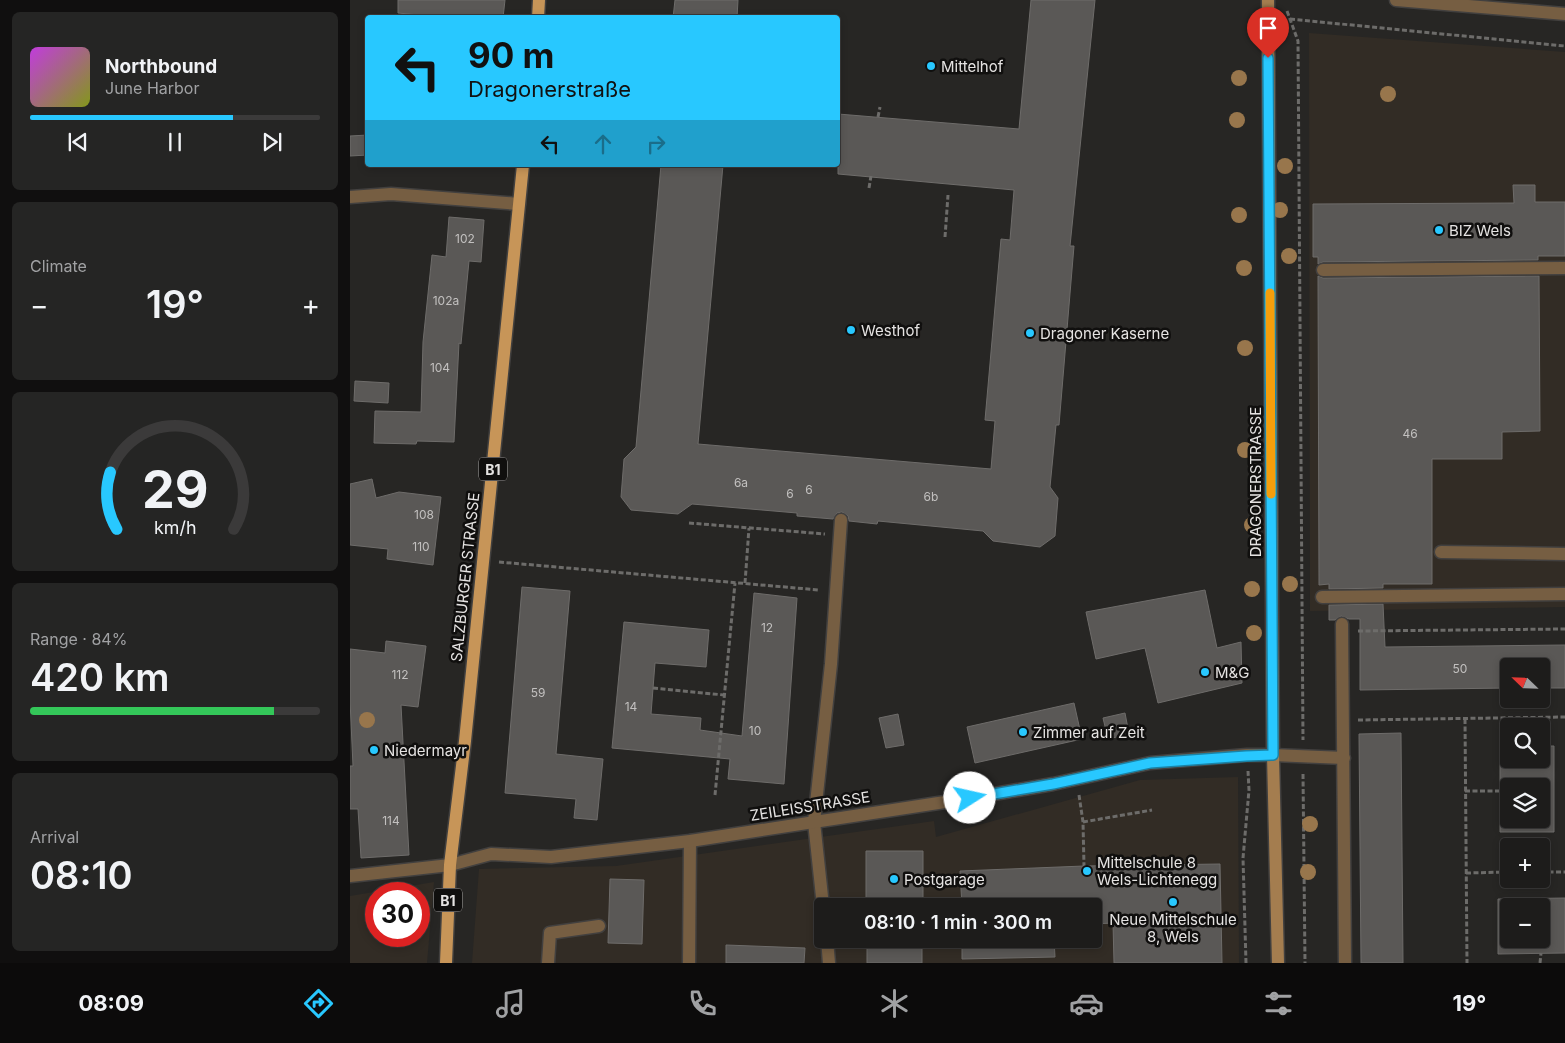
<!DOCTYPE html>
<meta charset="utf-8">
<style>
body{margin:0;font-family:Inter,sans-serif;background:#252524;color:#f1f3f6;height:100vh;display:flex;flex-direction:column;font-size:19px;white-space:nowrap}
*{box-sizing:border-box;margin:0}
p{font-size:16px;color:#a0a1a3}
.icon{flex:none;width:28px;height:28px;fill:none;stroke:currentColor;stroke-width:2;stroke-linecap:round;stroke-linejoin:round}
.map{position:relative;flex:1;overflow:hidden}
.sheet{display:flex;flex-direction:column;gap:12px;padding:12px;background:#100f0f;width:350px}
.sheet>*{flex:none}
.banner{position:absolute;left:15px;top:15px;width:475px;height:152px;border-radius:5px;box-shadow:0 2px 8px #0003,0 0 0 1px #3b3a3a;background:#28c8ff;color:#111;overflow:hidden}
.needle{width:32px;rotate:293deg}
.controls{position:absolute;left:1150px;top:658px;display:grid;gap:10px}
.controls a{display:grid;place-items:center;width:50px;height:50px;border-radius:5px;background:#1d1c1b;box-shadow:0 2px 8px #0003,0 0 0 1px #3b3a3a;font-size:25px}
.speed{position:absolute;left:15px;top:882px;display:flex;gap:10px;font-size:25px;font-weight:700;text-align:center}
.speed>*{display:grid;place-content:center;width:65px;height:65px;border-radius:50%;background:#1d1c1b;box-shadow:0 2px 8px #0003,0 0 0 1px #3b3a3a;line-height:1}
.speed .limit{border:8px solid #d22;background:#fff;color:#111}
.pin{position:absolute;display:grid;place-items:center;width:42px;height:42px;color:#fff;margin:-51px -21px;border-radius:50% 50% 50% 0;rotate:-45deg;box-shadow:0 0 5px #0007}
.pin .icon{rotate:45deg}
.me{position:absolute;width:55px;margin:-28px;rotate:80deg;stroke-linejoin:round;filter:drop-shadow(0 0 4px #0008)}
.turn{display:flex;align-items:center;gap:18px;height:105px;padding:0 20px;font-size:22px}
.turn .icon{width:65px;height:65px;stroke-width:2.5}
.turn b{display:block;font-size:35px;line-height:42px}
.lanes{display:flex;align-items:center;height:48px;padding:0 20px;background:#0003;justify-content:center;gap:25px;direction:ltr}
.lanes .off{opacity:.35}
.big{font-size:38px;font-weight:600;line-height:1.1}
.sheet .card{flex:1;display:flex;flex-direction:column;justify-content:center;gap:8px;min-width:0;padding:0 18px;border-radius:8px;background:#252524}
.sheet .dial{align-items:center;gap:0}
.dial svg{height:130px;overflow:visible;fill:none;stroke:#3b3a3a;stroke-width:7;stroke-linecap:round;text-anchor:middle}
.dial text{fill:#f1f3f6;stroke:none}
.song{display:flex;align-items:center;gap:15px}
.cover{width:60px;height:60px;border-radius:8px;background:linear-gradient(135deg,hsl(290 70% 55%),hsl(70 70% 35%))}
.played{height:5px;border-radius:2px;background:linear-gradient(90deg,#28c8ff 70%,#3b3a3a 70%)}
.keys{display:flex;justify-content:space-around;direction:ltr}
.heat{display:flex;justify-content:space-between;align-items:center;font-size:28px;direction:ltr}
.charge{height:8px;border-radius:4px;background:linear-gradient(90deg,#34c759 84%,#3b3a3a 0)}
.trip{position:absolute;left:464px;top:898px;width:288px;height:50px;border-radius:5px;background:#1d1c1b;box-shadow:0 2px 8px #0003,0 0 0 1px #3b3a3a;font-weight:600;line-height:50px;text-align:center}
.tab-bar{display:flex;height:80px;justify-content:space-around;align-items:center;background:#0c0b0b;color:#a0a1a3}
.tab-bar .icon{width:35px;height:35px}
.tab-bar .active{color:#28c8ff}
.tab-bar b{font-size:22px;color:#f1f3f6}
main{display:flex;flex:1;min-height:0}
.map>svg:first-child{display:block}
.built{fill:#322c25;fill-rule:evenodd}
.building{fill:#5a5856;stroke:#6e6c6a;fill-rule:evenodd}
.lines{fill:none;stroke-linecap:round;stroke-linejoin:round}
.service-casing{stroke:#42403f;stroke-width:15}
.minor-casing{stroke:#42403f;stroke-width:15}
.secondary-casing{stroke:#42403f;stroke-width:15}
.primary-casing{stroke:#42403f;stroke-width:15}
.path{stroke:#6d6c6a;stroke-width:3;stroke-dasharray:5 2.5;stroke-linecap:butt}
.service{stroke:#765e42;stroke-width:12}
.minor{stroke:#765e42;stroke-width:12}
.secondary{stroke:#a47d4f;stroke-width:12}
.primary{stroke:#c79558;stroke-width:12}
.tree{fill:#98764c}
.route-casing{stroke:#1a82a6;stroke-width:12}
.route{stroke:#28c8ff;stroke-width:9}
.slow{stroke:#f59e0b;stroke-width:9}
.poi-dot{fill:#28c8ff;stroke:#100f0e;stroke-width:2}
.labels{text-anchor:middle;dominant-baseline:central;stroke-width:5;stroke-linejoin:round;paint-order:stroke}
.number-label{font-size:12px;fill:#c2c0bf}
.shield{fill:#100f0e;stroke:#a5a3a2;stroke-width:1}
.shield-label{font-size:14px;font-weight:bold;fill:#e5e3e2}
.poi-label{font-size:15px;fill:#e5e3e2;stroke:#100f0e;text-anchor:start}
.street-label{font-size:15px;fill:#e5e3e2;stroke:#100f0e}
</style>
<main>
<section class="sheet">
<div class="card">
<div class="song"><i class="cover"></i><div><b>Northbound</b><p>June Harbor</p></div></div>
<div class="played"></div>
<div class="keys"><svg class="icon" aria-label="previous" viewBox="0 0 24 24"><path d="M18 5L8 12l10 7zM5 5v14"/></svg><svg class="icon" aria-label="pause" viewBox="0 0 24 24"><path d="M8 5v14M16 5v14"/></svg><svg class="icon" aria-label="next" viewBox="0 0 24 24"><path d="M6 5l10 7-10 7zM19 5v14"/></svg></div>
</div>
<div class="card"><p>Climate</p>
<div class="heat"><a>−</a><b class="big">19°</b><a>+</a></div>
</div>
<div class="card dial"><svg viewBox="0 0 100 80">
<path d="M14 69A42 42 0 1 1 86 69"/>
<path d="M14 69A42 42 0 0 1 10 34" stroke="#28c8ff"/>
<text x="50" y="56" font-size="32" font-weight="700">29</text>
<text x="50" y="72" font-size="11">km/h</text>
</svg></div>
<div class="card"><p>Range · 84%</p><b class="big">420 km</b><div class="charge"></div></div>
<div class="card"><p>Arrival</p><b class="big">08:10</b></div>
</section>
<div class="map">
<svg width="1215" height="963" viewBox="0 0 1215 963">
<rect width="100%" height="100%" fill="#272624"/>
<path class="built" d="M959,33L1215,52V607L960,611Z
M888,777L889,963H122L129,869L266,866L584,821L586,837L790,780ZM472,906H742V939H472Z
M84,882L77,963H0V896ZM26,894H69V936H26Z"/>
<path class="building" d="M48,0H155L153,18H100L48,13Z
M325,0H388L387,18H323Z
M681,0H745L720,246H724L709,425H706L700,487L708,498L705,536L690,547L643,541L633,531L528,521L527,524L499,521L498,516L492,512L487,513L483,519L447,516V513L342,504L328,514L281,510L271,497L274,459L286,447L311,165H373L348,444L641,469L645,421L635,420L651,239L660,240L664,190L488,174V114L669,129Z
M18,135V155L0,156V136Z
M1163,185H1185V202H1215V256H1188V260L973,262L968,264V257H963V204L1164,203Z
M99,217L134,220L131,262L119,261L111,344L109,343L104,442L67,441L66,444L24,443L25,411L71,412L73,342L82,255L96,257Z
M968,276L973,278L1189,276L1190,431L1152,432V459H1082V584H1033V588L979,589V584L969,585Z
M5,381L39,383L38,403L4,401Z
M22,479L26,498L49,492L91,497L83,565L37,559L38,549L0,545V484Z
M172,587L220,591L206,754L253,759L247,820L224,818L226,799L155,793Z
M855,590L867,648L891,642L892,683L808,703L795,648L746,659L736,612Z
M404,593L447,598L434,784L378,779L380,759L262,748L274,622L359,630L356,667L305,663L301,714L351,718L350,730L392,736Z
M1033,604L1035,647L1215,645V688H1191V666H1159V688L1010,690V619H999L991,616L985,620H979V605Z
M36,641L76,646L68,707L51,705L59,855L11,858L8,809H0V766H3L0,700V649L35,653Z
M724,703L732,739L625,763L617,727Z
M775,713L779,734L758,739L753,718Z
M548,714L554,745L536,748L529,718Z
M1051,733L1053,963H1011L1009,734Z
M1191,746H1204V832H1150V747H1159V759H1191ZM1159,786H1191V819H1159Z
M516,851H573V906H516Z
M870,864L872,963H764L763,923L742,924V906H612L610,871L734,866Z
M260,879L294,880L292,944L258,943Z
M1215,898V953L1148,954V899ZM1159,906H1191V939H1159Z
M517,939H572V963H517Z
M612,939H704L705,957L612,959Z
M376,945L455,948L454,963H376Z"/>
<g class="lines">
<defs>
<path id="service" d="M973,270L1215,268
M1091,552L1215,554
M972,597L1215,594
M992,624L995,963
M923,755L994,758
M473,906L464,822L481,664L491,520
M477,939L479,963
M198,963L200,933L249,926
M339,963L340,841"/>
<path id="minor" d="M1046,0L1215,14
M0,197L41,194L169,204
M0,876L100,865L141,854L201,857L340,841L621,798L703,784L800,763L897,755H923"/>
<path id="secondary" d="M918,0L923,755L928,963"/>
<path id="primary" d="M188,18L189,0
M96,963L100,865L115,741L173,165"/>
</defs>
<use href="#service" class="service-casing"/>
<use href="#minor" class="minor-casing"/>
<use href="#secondary" class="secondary-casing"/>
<use href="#primary" class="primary-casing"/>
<path class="path" d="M937,11L948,41L953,740
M940,19L1215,46
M528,117L530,107
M519,188L521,176
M595,237L598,195
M339,523L475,534
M149,562L469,590
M395,583L399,528
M1008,631L1215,629
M303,688L374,695
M1115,719L1117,963
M1008,720L1215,717
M953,774L955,963
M1115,791H1150
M365,795L385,583
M729,795L733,822L734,866
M733,822L802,810
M1191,872H1215
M1116,873L1159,872
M896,963L893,858L899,790L898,771
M1190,963L1191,953"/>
<use href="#service" class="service"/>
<use href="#minor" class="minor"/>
<use href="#secondary" class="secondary"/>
<use href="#primary" class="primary"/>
</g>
<g class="tree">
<circle cx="889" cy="78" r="8"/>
<circle cx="1038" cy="94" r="8"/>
<circle cx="887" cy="120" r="8"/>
<circle cx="935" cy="166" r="8"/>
<circle cx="930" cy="210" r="8"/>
<circle cx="889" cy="215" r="8"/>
<circle cx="939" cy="256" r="8"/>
<circle cx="894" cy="268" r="8"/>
<circle cx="895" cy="348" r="8"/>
<circle cx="895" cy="450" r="8"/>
<circle cx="902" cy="525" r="8"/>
<circle cx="940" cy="584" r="8"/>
<circle cx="902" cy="589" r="8"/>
<circle cx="904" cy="633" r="8"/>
<circle cx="17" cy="720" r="8"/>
<circle cx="960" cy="824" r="8"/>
<circle cx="958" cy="872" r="8"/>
</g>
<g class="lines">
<defs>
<path id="route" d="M620,798L703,784L800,763L896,756L923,755L918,58"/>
</defs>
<use href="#route" class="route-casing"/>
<use href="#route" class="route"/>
<path class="slow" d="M920,293L921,494"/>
</g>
<g class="poi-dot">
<circle cx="581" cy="66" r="5"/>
<circle cx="1089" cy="230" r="5"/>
<circle cx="501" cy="330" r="5"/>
<circle cx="680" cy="333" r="5"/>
<circle cx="855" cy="672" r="5"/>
<circle cx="673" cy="732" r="5"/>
<circle cx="24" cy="750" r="5"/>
<circle cx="737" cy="871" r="5"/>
<circle cx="544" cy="879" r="5"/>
<circle cx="823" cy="902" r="5"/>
</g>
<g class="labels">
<g class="number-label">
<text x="115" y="238">102</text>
<text x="96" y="300">102a</text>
<text x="90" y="367">104</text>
<text x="1060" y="433">46</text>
<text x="391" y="482">6a</text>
<text x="459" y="489">6</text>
<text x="440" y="493">6</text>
<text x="581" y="496">6b</text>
<text x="74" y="514">108</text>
<text x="71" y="546">110</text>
<text x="417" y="627">12</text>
<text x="1110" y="668">50</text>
<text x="50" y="674">112</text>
<text x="188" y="692">59</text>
<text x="281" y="706">14</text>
<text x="405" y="730">10</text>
<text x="41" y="820">114</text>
</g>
<g class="shield">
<rect x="129" y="457.5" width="28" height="23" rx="4"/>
<rect x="84" y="888.5" width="28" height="23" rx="4"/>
</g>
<g class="shield-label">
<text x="143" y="469">B1</text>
<text x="98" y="900">B1</text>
</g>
<g class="poi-label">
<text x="591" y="66">Mittelhof</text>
<text x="1099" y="230">BIZ Wels</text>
<text x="511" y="330">Westhof</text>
<text x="690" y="333">Dragoner Kaserne</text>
<text x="865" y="672">M&amp;G</text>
<text x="683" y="732">Zimmer auf Zeit</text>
<text x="34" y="750">Niedermayr</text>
<text x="747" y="862">Mittelschule 8<tspan x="747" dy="17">Wels-Lichtenegg</tspan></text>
<text x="554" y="879">Postgarage</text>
<text x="823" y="919" text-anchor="middle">Neue Mittelschule<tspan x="823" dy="17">8, Wels</tspan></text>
</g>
<g class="street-label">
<text transform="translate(905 482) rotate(-90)">DRAGONERSTRASSE</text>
<text transform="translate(115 577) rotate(-84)">SALZBURGER STRASSE</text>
<text transform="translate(460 806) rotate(-9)">ZEILEISSTRASSE</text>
</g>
</g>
</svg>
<div class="controls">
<a><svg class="needle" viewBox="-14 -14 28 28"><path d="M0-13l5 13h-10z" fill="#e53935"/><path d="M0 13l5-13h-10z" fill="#a0a1a3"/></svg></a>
<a><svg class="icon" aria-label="search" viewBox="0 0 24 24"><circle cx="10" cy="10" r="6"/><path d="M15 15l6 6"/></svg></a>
<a><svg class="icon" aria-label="layers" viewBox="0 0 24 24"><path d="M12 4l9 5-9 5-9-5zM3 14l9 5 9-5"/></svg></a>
<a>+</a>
<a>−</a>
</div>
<div class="speed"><div class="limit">30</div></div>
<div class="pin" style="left:918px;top:58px;background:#d93025"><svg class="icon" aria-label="arrive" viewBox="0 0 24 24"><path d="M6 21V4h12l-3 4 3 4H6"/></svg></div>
<svg class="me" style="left:620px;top:798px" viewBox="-20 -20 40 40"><circle r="19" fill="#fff"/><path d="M0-13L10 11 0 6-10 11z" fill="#28c8ff"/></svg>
<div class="trip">08:10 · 1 min · 300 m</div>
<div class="banner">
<div class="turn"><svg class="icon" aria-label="left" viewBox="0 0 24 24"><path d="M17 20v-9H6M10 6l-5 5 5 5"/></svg><div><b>90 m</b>Dragonerstraße</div></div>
<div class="lanes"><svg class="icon" aria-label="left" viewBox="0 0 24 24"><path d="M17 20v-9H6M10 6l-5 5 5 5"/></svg><svg class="icon off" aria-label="ahead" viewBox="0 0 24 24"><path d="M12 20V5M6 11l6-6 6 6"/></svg><svg class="icon off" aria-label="right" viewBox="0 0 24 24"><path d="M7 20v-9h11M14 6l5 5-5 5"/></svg></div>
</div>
</div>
</main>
<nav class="tab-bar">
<b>08:09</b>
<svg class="icon active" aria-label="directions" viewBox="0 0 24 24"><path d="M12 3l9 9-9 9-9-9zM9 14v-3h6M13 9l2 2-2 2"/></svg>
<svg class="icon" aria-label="music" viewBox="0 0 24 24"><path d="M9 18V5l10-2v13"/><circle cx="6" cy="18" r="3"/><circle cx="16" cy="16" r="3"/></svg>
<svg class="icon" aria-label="phone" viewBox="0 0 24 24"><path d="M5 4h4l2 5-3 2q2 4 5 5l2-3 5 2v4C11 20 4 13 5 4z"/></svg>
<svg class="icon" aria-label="climate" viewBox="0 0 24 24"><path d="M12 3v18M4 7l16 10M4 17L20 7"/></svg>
<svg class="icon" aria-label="car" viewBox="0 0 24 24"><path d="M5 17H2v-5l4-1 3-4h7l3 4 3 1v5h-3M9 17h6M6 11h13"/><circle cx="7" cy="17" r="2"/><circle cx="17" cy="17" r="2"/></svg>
<svg class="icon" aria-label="filters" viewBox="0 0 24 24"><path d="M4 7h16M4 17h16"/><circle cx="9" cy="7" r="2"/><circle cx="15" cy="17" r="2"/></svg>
<b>19°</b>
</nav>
